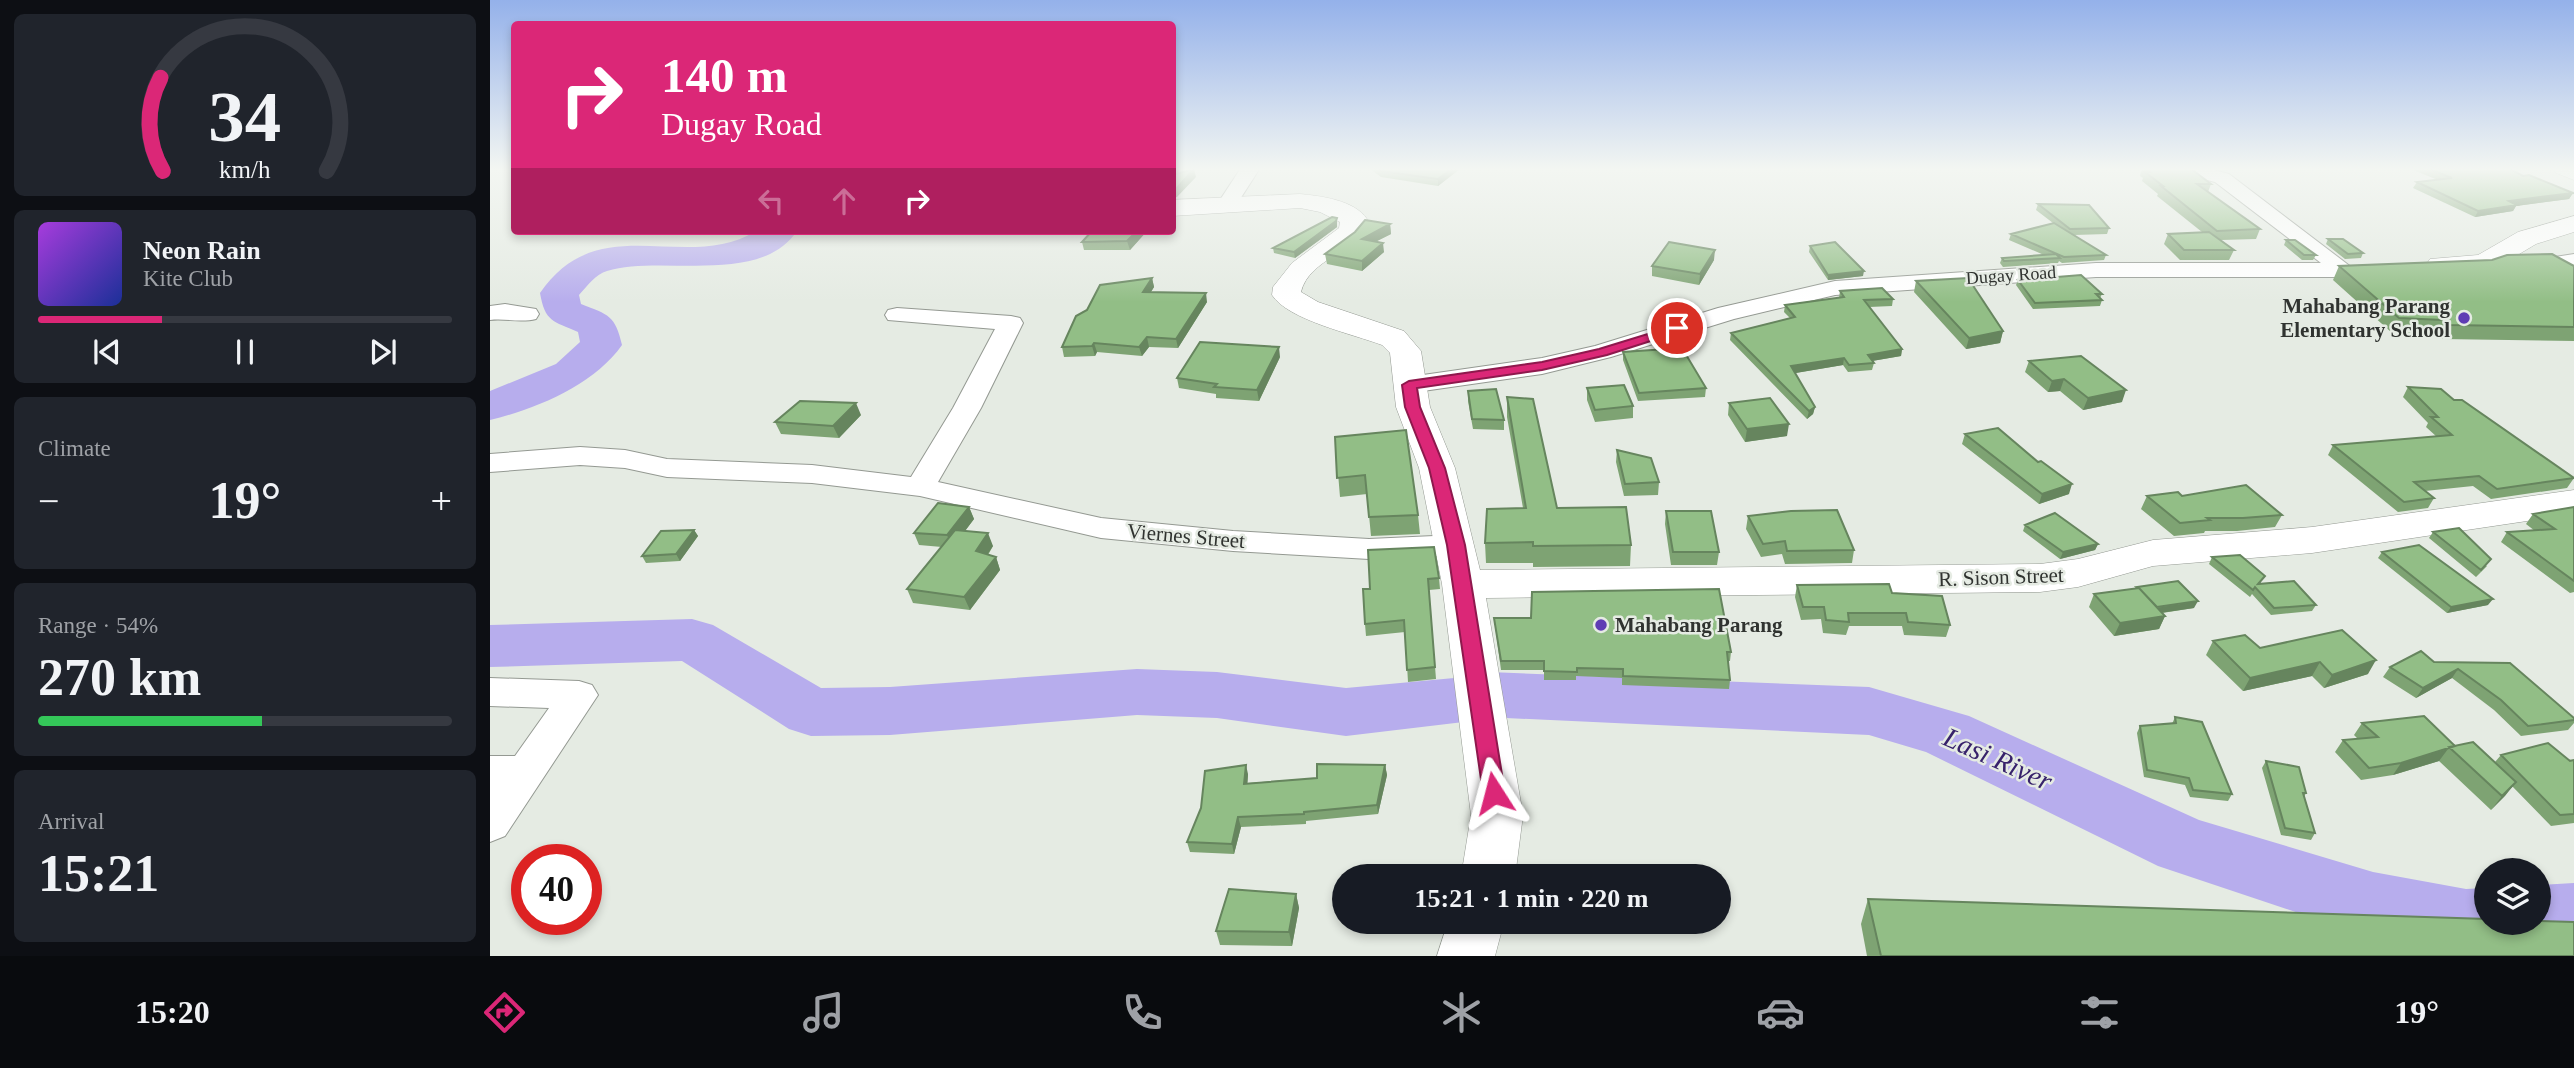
<!DOCTYPE html>
<meta charset="utf-8">
<style>
body{margin:0;font-family:Georgia,serif;background:#20242c;color:#f1f3f6;height:100vh;display:flex;flex-direction:column;font-size:26px;white-space:nowrap}
*{box-sizing:border-box;margin:0}
p{font-size:23px;color:#9ea1a6}
.icon{flex:none;width:38px;height:38px;fill:none;stroke:currentColor;stroke-width:2;stroke-linecap:round;stroke-linejoin:round}
.map{position:relative;flex:1;overflow:hidden}
.side{display:flex;flex-direction:column;gap:14px;padding:14px;background:#0d0f14;width:490px}
.side>*{flex:none}
.banner{position:absolute;left:21px;top:21px;width:665px;height:214px;border-radius:7px;box-shadow:0 4px 10px #0003;background:#db2777;color:#fff;overflow:hidden}
.fabs{position:absolute;left:1984px;top:858px;display:grid;gap:14px}
.fabs a{display:grid;place-items:center;width:77px;height:77px;border-radius:50%;background:#171b24;box-shadow:0 4px 10px #0003;font-size:35px}
.speed{position:absolute;left:21px;top:844px;display:flex;gap:14px;font-size:35px;font-weight:700;text-align:center}
.speed>*{display:grid;place-content:center;width:91px;height:91px;border-radius:50%;background:#171b24;box-shadow:0 4px 10px #0003;line-height:1}
.speed .limit{border:10px solid #d22;background:#fff;color:#111}
.pin{position:absolute;display:grid;place-items:center;width:60px;height:60px;color:#fff;margin:-30px;border:4px solid #fff;border-radius:50%;box-shadow:0 2px 7px #0007}
.me{position:absolute;width:77px;margin:-38px;rotate:351deg;stroke-linejoin:round;filter:drop-shadow(0 0 5px #0008)}
.turn{display:flex;align-items:center;gap:24px;height:147px;padding:0 35px;font-size:32px}
.turn .icon{width:91px;height:91px;stroke-width:2.5}
.turn b{display:block;font-size:49px;line-height:60px}
.lanes{display:flex;align-items:center;height:66px;padding:0 35px;background:#0003;justify-content:center;gap:35px;direction:ltr}
.lanes .off{opacity:.35}
.big{font-size:52px;font-weight:600;line-height:1.1}
.side .widget{flex:1;display:flex;flex-direction:column;justify-content:center;gap:10px;min-width:0;padding:0 24px;border-radius:10px;background:#20242c}
.side .dial{align-items:center;gap:0}
.dial svg{height:182px;overflow:visible;fill:none;stroke:#363941;stroke-width:7;stroke-linecap:round;text-anchor:middle}
.dial text{fill:#f1f3f6;stroke:none}
.song{display:flex;align-items:center;gap:21px}
.cover{width:84px;height:84px;border-radius:10px;background:linear-gradient(135deg,hsl(280 70% 55%),hsl(230 70% 35%))}
.played{height:7px;border-radius:4px;background:linear-gradient(90deg,#db2777 30%,#363941 30%)}
.keys{display:flex;justify-content:space-around;direction:ltr}
.heat{display:flex;justify-content:space-between;align-items:center;font-size:38px;direction:ltr}
.charge{height:10px;border-radius:5px;background:linear-gradient(90deg,#34c759 54%,#363941 0)}
.trip{position:absolute;left:842px;top:864px;width:399px;height:70px;border-radius:35px;background:#171b24;box-shadow:0 4px 10px #0003;font-weight:600;line-height:70px;text-align:center}
.menu{display:flex;height:112px;justify-content:space-around;align-items:center;background:#090b0e;color:#9ea1a6}
.menu .icon{width:49px;height:49px}
.menu .active{color:#db2777}
.menu b{font-size:32px;color:#f1f3f6}
main{display:flex;flex:1;min-height:0}
.map>svg:first-child{display:block}
.lines{fill:none;stroke-linecap:round;stroke-linejoin:round}
.river{fill:#b7aded;fill-rule:evenodd}
.minor-casing{stroke:#949992;stroke-width:2}
.tertiary-casing{stroke:#949992;stroke-width:1}
.minor{fill:#fff;fill-rule:evenodd}
.tertiary{fill:#fff;fill-rule:evenodd}
.wall{fill:#7ea373}
.shaded-wall{fill:#66855e}
.building{fill:#92be86;stroke:#66855e;stroke-width:2}
.route{fill:#db2777;stroke:#8e194d;stroke-width:2}
.poi-dot{fill:#5f3cb4;stroke:#e5ebe3;stroke-width:2.5}
.labels{text-anchor:middle;dominant-baseline:central;stroke-width:5;stroke-linejoin:round;paint-order:stroke}
.far-street-label{font-size:18px;fill:#303330;stroke:#e5ebe3}
.poi-label{font-size:21px;font-weight:bold;fill:#303330;stroke:#e5ebe3;text-anchor:end}
.street-label{font-size:21px;fill:#303330;stroke:#e5ebe3}
.near-water-label{font-size:28px;font-style:italic;fill:#37226b;stroke:#e5ebe3}
</style>
<main>
<section class="side">
<div class="widget dial"><svg viewBox="0 0 100 80">
<path d="M14 69A42 42 0 1 1 86 69"/>
<path d="M14 69A42 42 0 0 1 13 28" stroke="#db2777"/>
<text x="50" y="56" font-size="32" font-weight="700">34</text>
<text x="50" y="72" font-size="11">km/h</text>
</svg></div>
<div class="widget">
<div class="song"><i class="cover"></i><div><b>Neon Rain</b><p>Kite Club</p></div></div>
<div class="played"></div>
<div class="keys"><svg class="icon" aria-label="previous" viewBox="0 0 24 24"><path d="M18 5L8 12l10 7zM5 5v14"/></svg><svg class="icon" aria-label="pause" viewBox="0 0 24 24"><path d="M8 5v14M16 5v14"/></svg><svg class="icon" aria-label="next" viewBox="0 0 24 24"><path d="M6 5l10 7-10 7zM19 5v14"/></svg></div>
</div>
<div class="widget"><p>Climate</p>
<div class="heat"><a>−</a><b class="big">19°</b><a>+</a></div>
</div>
<div class="widget"><p>Range · 54%</p><b class="big">270 km</b><div class="charge"></div></div>
<div class="widget"><p>Arrival</p><b class="big">15:21</b></div>
</section>
<div class="map">
<svg width="2084" height="956" viewBox="0 0 2084 956">
<rect width="100%" height="100%" fill="#e5ebe3"/>
<g class="lines">
<path class="river" d="M266,231H307C269,287 170,254 117,271C106,274 97,286 89,295L91,304C119,315 125,315 132,345C104,385 46,409 0,420V391L66,364L90,342L88,332C63,321 55,322 50,293C109,207 196,274 266,231Z
M202,619L223,625L331,688L400,687L647,669L727,672L856,688L986,676L999,672L1379,687L1479,716L1709,820L1883,872L1976,889L1997,888V922H2049V885L2084,883V951L2049,953L2024,943L1997,956H1972L1883,938L1668,866L1436,752L1379,735L995,717L982,721L856,736L727,718L647,715L400,735L321,736L299,729L192,661L0,667V625Z"/>
<defs>
<path id="minor" d="M751,168H770L743,210H729L726,206Z
M1685,168H1717L1739,174L1865,270L1862,275L1854,277H1606L1345,295L1244,319L1121,357L1052,374L919,393L910,391L906,385L910,379L919,377L1052,358L1105,346L1228,308L1345,281L1606,263H1831L1725,182L1687,172Z
M2084,254V268L2065,267L2062,262L2065,257Z
M15,304L46,309L49,314L46,319C31,323 15,318 0,320V306Z
M407,308L521,316L530,318L533,323L491,408L448,482L611,518L743,531L879,539L966,535L977,538L982,545L977,552L966,555L879,559L743,551L611,538L430,496L322,483L177,477L135,468L90,465L0,472V454L90,447L135,450L177,459L322,465L421,477L463,408L505,329L398,320L395,315L398,310Z
M0,678L89,681L102,685L108,695L15,836L0,842V756H25L59,708L0,706Z"/>
<path id="tertiary" d="M2062,168H2084V180L2066,173Z
M810,194C831,196 864,200 877,219C869,253 819,258 811,292L828,302L914,331L931,351L940,407L965,468L990,570L1550,564L1588,559L1663,540L1822,527L2084,490V514L1822,553L1663,566L1588,587L1550,592L996,598L1033,815L1025,877H971L981,815L952,584L929,468L906,407L900,353L892,345C863,334 798,320 782,295L783,287L802,263L849,228L850,222L830,212L810,208L682,216V200Z
M2084,216V232L2046,244L2004,269L1950,273L1940,271L1936,265L1940,259L1988,255L2028,232Z
M958,922H1014L1005,956H947Z"/>
</defs>
<use href="#minor" class="minor-casing"/>
<use href="#tertiary" class="tertiary-casing"/>
<use href="#minor" class="minor"/>
<use href="#tertiary" class="tertiary"/>
</g>
<path class="wall" d="M879,168H971L948,186L891,177Z
M1652,168H1700L1721,184L1718,192L1770,229L1766,239L1731,240L1744,250L1739,260H1690L1674,244L1678,234L1712,232L1667,196L1668,194L1652,181L1653,178L1650,176Z
M1918,168H2018L2033,176L2083,193L2079,199L2026,206L2023,211L1985,217L1923,188L1927,182L1948,180Z
M1548,204L1619,228L1617,234L1584,235L1616,255L1614,260L1572,263L1569,261L1568,263L1513,267L1510,263L1512,258L1554,255L1519,240L1521,234L1563,223L1546,210Z
M847,218V227L805,258L784,253L783,248Z
M900,224L901,234L887,241L894,252L872,271L837,264L835,254Z
M657,231L640,250H594L592,242Z
M1838,239L1873,253L1871,258L1855,259L1836,244Z
M1796,240L1826,255L1823,260H1812L1794,245Z
M1320,246L1373,276L1338,280L1319,252Z
M1224,260L1209,285L1162,276V266Z
M1849,266H2084V341L1951,339L1945,334L1901,332L1843,280Z
M662,278L664,287L661,292L717,302L688,348L659,347L652,356L607,352L605,356L574,357L572,347Z
M1528,280L1612,294L1610,298L1612,300L1610,306L1543,309L1526,285Z
M1426,281L1513,331L1510,343L1476,349L1424,292Z
M1350,291L1403,299L1402,306L1379,307L1412,349L1411,356L1382,361L1384,363L1382,370L1358,372L1353,365L1305,373L1325,407L1323,414L1317,419L1240,340L1241,333L1300,318L1294,312L1295,305L1349,298Z
M1133,352L1216,388L1215,397L1148,401L1133,360Z
M790,357L769,401L726,398V394L689,388L687,378Z
M1539,361L1632,402L1593,410L1570,391L1558,392L1535,372Z
M1918,387L1964,400L2084,478L2077,488L2001,499L1983,486L1935,491L1944,498L1938,508L1908,512L1838,455L1843,445L1947,437L1936,427L1938,423L1913,397Z
M1097,388L1143,406V418L1105,422L1097,400Z
M978,391L1014,420V430L983,429L978,401Z
M1017,397L1067,508L1141,545L1140,566L1043,567V563H996L995,543L1033,508L1017,417Z
M1239,403L1297,436L1255,442L1238,415Z
M371,415L349,438L291,434L285,422Z
M1475,434L1579,494L1549,504L1472,444Z
M845,437L928,515L930,534L881,536L877,494L850,497Z
M1127,450L1169,482L1168,495L1134,496L1126,462Z
M1657,496H1692L1792,515L1785,527L1747,531H1715L1714,533L1684,536L1651,509Z
M479,507L484,519L475,531L503,546L498,555L506,557L510,570L480,610L423,603L417,589L452,547L429,545L424,533Z
M2084,507V592L2080,593L2011,542L2017,532L2045,531L2036,524L2043,514Z
M1176,511L1229,552L1227,565H1181L1175,524Z
M1258,516L1364,550L1362,563L1295,564L1292,554L1271,557L1256,529Z
M1535,525L1608,544L1605,550L1570,559L1533,531Z
M204,530L208,536L190,561L156,563L152,556Z
M1943,532L1997,566L1986,577L1939,538Z
M878,550L949,578L950,589L939,590L946,679L918,682L915,632L876,636L875,624L880,589Z
M1892,552L1998,605L1957,613L1888,558Z
M1722,557L1770,584L1826,605L1822,611L1781,615L1762,594L1760,597L1719,564Z
M1307,585L1402,593L1460,625L1456,637L1414,635L1412,626H1359L1356,635L1333,633L1331,619L1311,620L1305,597Z
M1604,594L1704,608L1672,613L1675,616L1669,629L1624,636L1599,607Z
M1004,618L1241,652L1240,661H1238L1240,680L1239,689L1132,685V678L1086,676V680H1054V670H1011Z
M1723,641L1770,648L1878,674L1834,688L1822,676L1753,691L1716,655Z
M1944,662L2020,663L2084,718V723L2078,730L2031,736L2004,710L1962,678L1926,698L1893,677L1900,667Z
M1685,717L1742,794L1738,801L1700,797L1695,785L1654,777L1647,733L1650,726L1682,724Z
M1872,723L1965,746L2005,762L2011,755L2084,760V823L2061,826L2022,786L2001,810L1949,761L1903,775L1871,780L1845,752L1853,740L1868,739L1864,735Z
M1776,761L1816,793L1814,797L1825,833L1821,840L1791,835L1772,768Z
M895,765L897,775L888,814L816,821V824L751,827L744,854L700,852L697,842L758,774L757,783L827,778Z
M806,894L809,908L802,946L730,945L726,931Z
M1378,899L2084,956H1377L1371,924Z"/>
<path class="shaded-wall" d="M682,168H692L682,178Z
M962,168H971L948,186V179Z
M704,169L706,177L687,197L682,198V189Z
M2083,193L2079,199L2026,206L2023,211L1985,217L1988,211L2019,201Z
M847,218V227L805,258L804,252Z
M900,224L901,234L873,248L872,239Z
M647,231H657L640,250L637,241Z
M893,243L894,252L872,271V261Z
M1225,250L1224,260L1209,285L1210,274Z
M1374,271L1373,276L1338,280V275Z
M662,278L664,287L655,301L653,292Z
M716,293L717,302L688,348L686,339Z
M1513,331L1510,343L1476,349L1479,338Z
M657,337L659,347L652,356L649,347Z
M604,343L607,352L605,356L602,346Z
M789,347L790,357L769,401L767,390Z
M1412,349L1411,356L1376,362L1378,355Z
M1354,358L1353,365L1300,374L1301,366Z
M1574,379L1570,391L1558,392L1562,381Z
M1636,390L1632,402L1593,410L1598,398Z
M366,403L371,415L349,438L343,426Z
M1325,407L1323,414L1317,419L1319,411Z
M1299,424L1297,436L1255,442L1257,429Z
M1582,484L1579,494L1549,504L1552,494Z
M479,507L484,519L462,548L457,535Z
M204,530L208,536L190,561L186,554Z
M498,533L503,546L491,564L486,551Z
M1608,544L1605,550L1570,559L1573,552Z
M506,557L510,570L480,610L474,597Z
M2003,599L1998,605L1957,613L1961,607Z
M1708,601L1704,608L1663,614L1666,608Z
M1675,616L1669,629L1624,636L1630,623Z
M1886,660L1878,674L1834,688L1842,675Z
M1830,662L1822,676L1753,691L1760,678Z
M1968,669L1962,678L1926,698L1933,688Z
M1958,749L1949,761L1903,775L1911,763Z
M756,765L758,774L757,793L754,784Z
M895,765L897,775L888,814L887,805Z
M2026,782L2015,796L2001,810L2012,796Z
M748,817L751,827L744,854L742,844Z
M806,894L809,908L802,946L799,932Z"/>
<path class="building" d="M887,168H962L948,179L891,171Z
M1656,168H1700L1721,184H1707L1770,229L1727,231L1671,186H1673L1655,172H1660Z
M1937,168H2018L2033,176L2039,175L2083,193L2019,201L2027,205L1988,211L1927,182L1962,178Z
M704,169L686,189H682V175Z
M1548,204L1599,205L1619,228L1580,229Z
M842,217L847,218L846,221L804,252L783,248Z
M875,220L900,224L872,239L893,243L872,261L835,254L865,232Z
M1564,223L1616,255L1574,257L1521,234Z
M602,231H647L637,241L592,242Z
M1719,232L1744,250H1694L1678,234Z
M1838,239H1853L1873,253L1858,254Z
M1796,240H1805L1826,255H1814Z
M1179,242L1225,250L1210,274L1162,266Z
M1345,242L1374,271L1338,275L1320,246Z
M1566,254L1570,258L1514,261L1512,258Z
M2062,254L2084,266V327L1959,325L1953,320L1909,318L1849,266L2002,260L2017,255Z
M1591,275L1612,294H1606L1612,300L1545,303L1528,280Z
M662,278L653,292L716,293L686,339L657,337L649,347L604,343L602,346L572,347L586,316L597,310L610,285Z
M1478,278L1513,331L1479,338L1426,281Z
M1392,288L1403,299L1374,300L1412,349L1378,355L1384,363L1359,365L1354,358L1301,366L1325,407L1319,411L1241,333L1305,317L1295,305L1354,297L1350,291Z
M710,342L789,347L767,390L724,387L727,384L687,378Z
M1192,348L1216,388L1149,393L1133,352Z
M1591,356L1636,390L1598,398L1574,379L1562,381L1539,361Z
M1134,385L1143,406L1105,410L1097,388Z
M1918,387L1951,389L1964,400H1972L2084,478L2007,489L1989,476L1924,482L1944,498L1914,502L1843,445L1962,435L1941,417H1948Z
M1006,389L1014,420L982,419L978,391Z
M1017,397L1043,399L1067,508L1136,507L1141,545L1043,546V542L995,543L997,509L1036,508Z
M1280,398L1299,424L1257,429L1239,403Z
M310,401L366,403L343,426L285,422Z
M1508,428L1548,462L1551,461L1582,484L1552,494L1475,434Z
M916,430L928,515L879,517L875,475L847,478L845,437Z
M1127,450L1161,458L1169,482L1135,484Z
M1756,485L1792,515L1753,518H1717L1720,520L1690,523L1657,496L1688,492L1692,496Z
M448,503L479,507L457,535L424,533Z
M2084,507V581L2017,532L2065,529L2043,514Z
M1347,510L1364,550L1297,551L1295,541L1273,544L1258,516L1301,511Z
M1176,511H1221L1229,552H1183Z
M1565,513L1608,544L1573,552L1535,525Z
M1969,528L2001,559L1991,570L1943,532Z
M204,530L186,554L152,556L171,531Z
M465,530L498,533L486,551L506,557L474,597L417,589Z
M1929,545L2003,599L1961,607L1892,552Z
M944,547L949,578L938,579L945,667L917,670L914,620L875,624L873,589H880L878,550Z
M1750,555L1775,576L1768,584L1804,581L1826,605L1784,608L1765,587L1763,590L1722,557Z
M1688,581L1708,601L1667,607L1649,588L1647,587Z
M1399,584L1402,593L1452,596L1460,625L1418,622L1416,613H1358L1359,622L1336,620L1334,607H1313L1307,585Z
M1649,588L1675,616L1630,623L1604,594Z
M1229,589L1241,652H1237L1240,680L1133,676V669L1087,668V672L1054,671V661H1011L1004,618H1041L1042,592Z
M1852,630L1886,660L1842,675L1830,662L1760,678L1723,641L1755,635L1770,648Z
M1931,651L1944,662L2020,663L2084,718V720L2038,726L2011,700L1968,669L1933,688L1900,667Z
M1934,716L1965,746L1911,763L1879,768L1853,740L1888,737L1872,723Z
M1685,717L1712,722L1742,794L1703,790L1699,778L1657,770L1650,726L1686,723Z
M1983,742L2026,782L2012,796L1959,747Z
M2058,743L2080,761L2084,760V814L2070,815L2011,755Z
M1776,761L1809,767L1816,793H1813L1825,833L1795,828Z
M827,764L895,765L887,805L814,812V814L748,817L742,844L697,842L711,808L715,771L756,765L754,784L827,778Z
M739,889L806,894L799,932L726,931Z
M1378,899L1997,919V922H2049V921L2084,922V956H1391Z"/>
<linearGradient id="sky" x2="0" y2="1"><stop stop-color="#94b1ea"/><stop offset="0.56" stop-color="#f3f6f2"/><stop offset="1" stop-color="#f3f6f2" stop-opacity="0"/></linearGradient>
<rect width="2084" height="302" fill="url(#sky)"/>
<path class="route" d="M1187,325L1192,326V331L1117,355L1052,370L927,388L930,407L955,468L975,545L1015,793L1012,800L1004,802L996,800L993,793L957,545L939,468L915,407L912,385L919,381L1052,362L1109,349Z"/>
<g class="poi-dot">
<circle cx="1974" cy="318" r="7"/>
<circle cx="1111" cy="625" r="7"/>
</g>
<g class="labels">
<g class="far-street-label">
<text transform="translate(1521 275) rotate(-4)">Dugay Road</text>
</g>
<g class="poi-label">
<text x="1960" y="306">Mahabang Parang<tspan x="1960" dy="24">Elementary School</tspan></text>
<text x="1125" y="625" text-anchor="start">Mahabang Parang</text>
</g>
<g class="street-label">
<text transform="translate(696 536) rotate(5)">Viernes Street</text>
<text transform="translate(1511 577) rotate(-2)">R. Sison Street</text>
</g>
<g class="near-water-label">
<text transform="translate(1508 759) rotate(24)">Lasi River</text>
</g>
</g>
</svg>
<div class="fabs">
<a><svg class="icon" aria-label="layers" viewBox="0 0 24 24"><path d="M12 4l9 5-9 5-9-5zM3 14l9 5 9-5"/></svg></a>
</div>
<div class="speed"><div class="limit">40</div></div>
<div class="pin" style="left:1187px;top:328px;background:#d93025"><svg class="icon" aria-label="arrive" viewBox="0 0 24 24"><path d="M6 21V4h12l-3 4 3 4H6"/></svg></div>
<svg class="me" style="left:1004px;top:793px" viewBox="-20 -20 40 40"><path d="M0-17L14 15 0 8-14 15z" fill="#db2777" stroke="#fff" stroke-width="4"/></svg>
<div class="trip">15:21 · 1 min · 220 m</div>
<div class="banner">
<div class="turn"><svg class="icon" aria-label="right" viewBox="0 0 24 24"><path d="M7 20v-9h11M14 6l5 5-5 5"/></svg><div><b>140 m</b>Dugay Road</div></div>
<div class="lanes"><svg class="icon off" aria-label="left" viewBox="0 0 24 24"><path d="M17 20v-9H6M10 6l-5 5 5 5"/></svg><svg class="icon off" aria-label="ahead" viewBox="0 0 24 24"><path d="M12 20V5M6 11l6-6 6 6"/></svg><svg class="icon" aria-label="right" viewBox="0 0 24 24"><path d="M7 20v-9h11M14 6l5 5-5 5"/></svg></div>
</div>
</div>
</main>
<nav class="menu">
<b>15:20</b>
<svg class="icon active" aria-label="directions" viewBox="0 0 24 24"><path d="M12 3l9 9-9 9-9-9zM9 14v-3h6M13 9l2 2-2 2"/></svg>
<svg class="icon" aria-label="music" viewBox="0 0 24 24"><path d="M9 18V5l10-2v13"/><circle cx="6" cy="18" r="3"/><circle cx="16" cy="16" r="3"/></svg>
<svg class="icon" aria-label="phone" viewBox="0 0 24 24"><path d="M5 4h4l2 5-3 2q2 4 5 5l2-3 5 2v4C11 20 4 13 5 4z"/></svg>
<svg class="icon" aria-label="climate" viewBox="0 0 24 24"><path d="M12 3v18M4 7l16 10M4 17L20 7"/></svg>
<svg class="icon" aria-label="car" viewBox="0 0 24 24"><path d="M5 17H2v-5l4-1 3-4h7l3 4 3 1v5h-3M9 17h6M6 11h13"/><circle cx="7" cy="17" r="2"/><circle cx="17" cy="17" r="2"/></svg>
<svg class="icon" aria-label="filters" viewBox="0 0 24 24"><path d="M4 7h16M4 17h16"/><circle cx="9" cy="7" r="2"/><circle cx="15" cy="17" r="2"/></svg>
<b>19°</b>
</nav>
